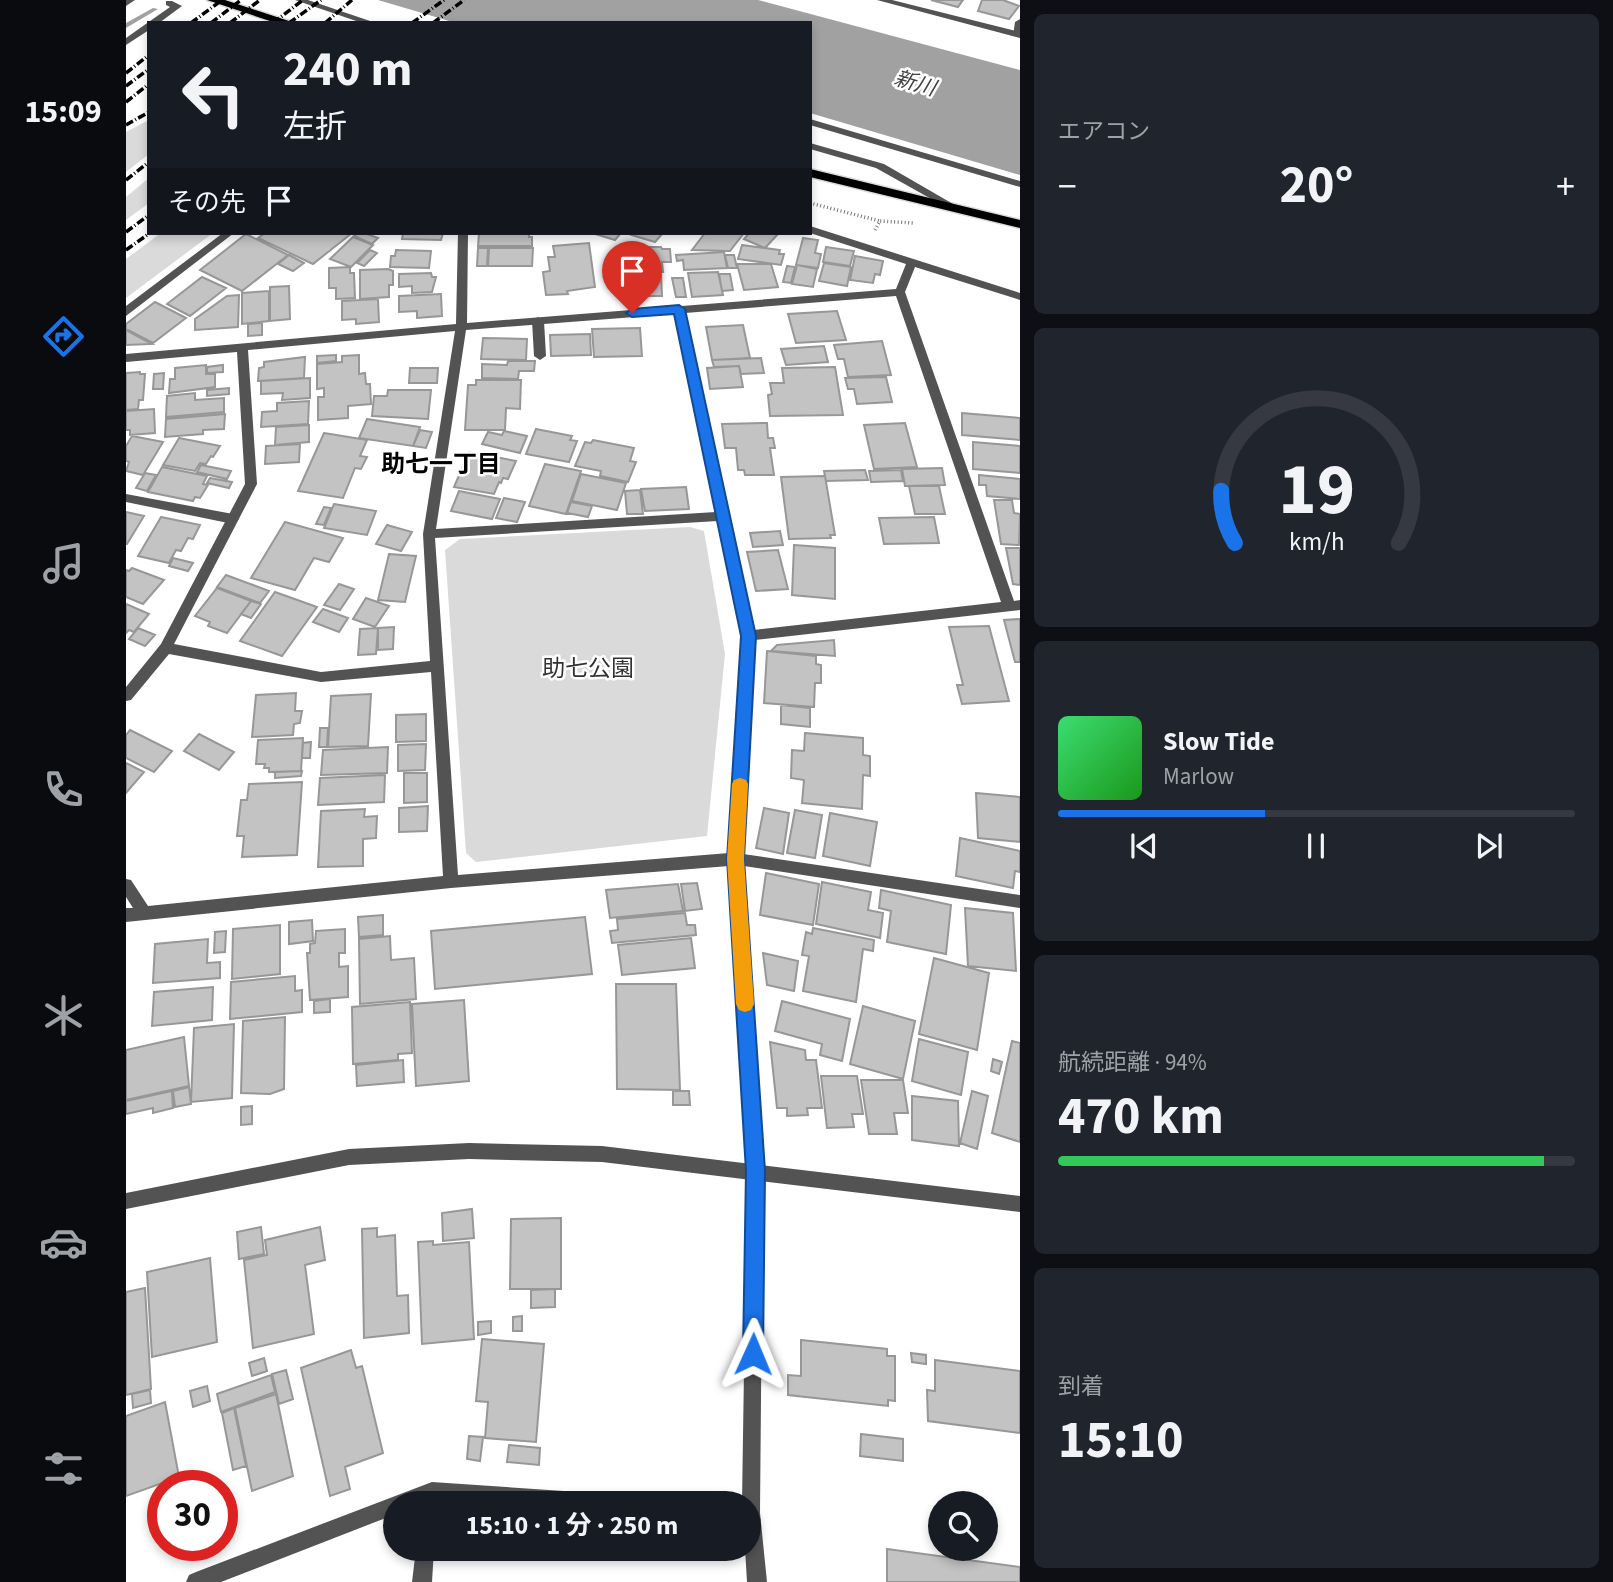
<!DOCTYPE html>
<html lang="ja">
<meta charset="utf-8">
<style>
body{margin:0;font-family:"Source Sans 3","Noto Sans JP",sans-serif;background:#20242c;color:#f1f3f6;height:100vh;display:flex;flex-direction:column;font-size:26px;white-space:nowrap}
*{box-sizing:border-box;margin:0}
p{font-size:23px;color:#9ea1a6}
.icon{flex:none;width:38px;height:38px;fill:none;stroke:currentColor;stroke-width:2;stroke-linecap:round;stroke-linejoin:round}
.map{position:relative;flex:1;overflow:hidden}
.panel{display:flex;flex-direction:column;gap:14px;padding:14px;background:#0d0f14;width:593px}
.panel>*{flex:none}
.guide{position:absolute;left:21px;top:21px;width:665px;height:214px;border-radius:0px;box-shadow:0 4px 10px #0003;background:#171b24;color:#f1f3f6;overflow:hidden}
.fabs{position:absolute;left:802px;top:1491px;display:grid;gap:14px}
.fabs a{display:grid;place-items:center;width:70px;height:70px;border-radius:50%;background:#171b24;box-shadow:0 4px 10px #0003;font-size:35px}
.speed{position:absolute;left:21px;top:1470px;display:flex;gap:14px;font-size:35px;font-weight:700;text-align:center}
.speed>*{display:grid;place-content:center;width:91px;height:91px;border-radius:50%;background:#171b24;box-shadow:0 4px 10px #0003;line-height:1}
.speed .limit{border:10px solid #d22;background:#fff;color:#111}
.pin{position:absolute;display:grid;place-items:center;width:60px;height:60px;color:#fff;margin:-72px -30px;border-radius:50% 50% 50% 0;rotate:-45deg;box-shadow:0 0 7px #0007}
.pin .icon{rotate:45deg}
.me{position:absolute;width:77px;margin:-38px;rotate:1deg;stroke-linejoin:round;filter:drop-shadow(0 0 5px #0008)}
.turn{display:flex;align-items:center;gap:24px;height:147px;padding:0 21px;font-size:32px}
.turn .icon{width:91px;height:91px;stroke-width:2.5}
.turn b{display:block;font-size:49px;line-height:60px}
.then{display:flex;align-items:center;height:66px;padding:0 21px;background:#0003;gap:14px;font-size:26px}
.big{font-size:52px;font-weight:700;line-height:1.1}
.panel .card{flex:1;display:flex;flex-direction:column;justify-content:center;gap:10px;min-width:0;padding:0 24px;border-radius:10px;background:#20242c}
.panel .dial{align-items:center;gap:0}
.dial svg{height:182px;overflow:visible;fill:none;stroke:#363941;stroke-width:7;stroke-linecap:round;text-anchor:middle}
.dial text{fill:#f1f3f6;stroke:none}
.song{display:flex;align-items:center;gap:21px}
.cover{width:84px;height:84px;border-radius:10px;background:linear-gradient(135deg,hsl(140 70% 55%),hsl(120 70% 35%))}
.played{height:7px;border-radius:4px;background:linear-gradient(90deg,#1a73e8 40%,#363941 40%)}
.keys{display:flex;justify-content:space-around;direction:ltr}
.heat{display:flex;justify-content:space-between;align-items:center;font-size:38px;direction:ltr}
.charge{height:10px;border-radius:5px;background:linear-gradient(90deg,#34c759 94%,#363941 0)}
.trip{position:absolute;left:257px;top:1491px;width:378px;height:70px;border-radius:35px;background:#171b24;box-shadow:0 4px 10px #0003;font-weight:700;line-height:70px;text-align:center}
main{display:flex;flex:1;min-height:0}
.dock{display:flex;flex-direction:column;width:126px;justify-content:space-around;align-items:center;background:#090b0e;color:#9ea1a6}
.dock .icon{width:49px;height:49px}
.dock .active{color:#1a73e8}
.dock b{font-size:32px;color:#f1f3f6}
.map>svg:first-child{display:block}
.green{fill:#dadada}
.water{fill:#a1a1a1}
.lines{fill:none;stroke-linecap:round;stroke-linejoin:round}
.stream{fill:#a1a1a1;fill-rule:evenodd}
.building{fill:#c3c3c3;stroke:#979797;stroke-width:2}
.primary-casing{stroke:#dbdbdb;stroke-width:3}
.path{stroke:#757575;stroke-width:3.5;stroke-dasharray:1 2.5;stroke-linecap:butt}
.service{fill:#535353;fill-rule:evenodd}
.minor{fill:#535353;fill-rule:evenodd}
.tertiary{fill:#535353;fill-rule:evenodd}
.primary{fill:#000;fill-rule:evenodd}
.rail{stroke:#000;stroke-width:3.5;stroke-dasharray:8 2.5 1 2.5;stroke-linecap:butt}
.route{fill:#1a73e8;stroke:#114b97;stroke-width:2}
.slow{fill:#f59e0b}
.labels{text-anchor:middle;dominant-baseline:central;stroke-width:5;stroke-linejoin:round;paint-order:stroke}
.far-water-label{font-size:21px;font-style:italic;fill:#424242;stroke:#fff}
.park-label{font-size:23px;fill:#313131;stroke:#fff}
.neighbourhood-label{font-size:24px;font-weight:bold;fill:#000;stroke:#fff}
</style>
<main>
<nav class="dock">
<b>15:09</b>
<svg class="icon active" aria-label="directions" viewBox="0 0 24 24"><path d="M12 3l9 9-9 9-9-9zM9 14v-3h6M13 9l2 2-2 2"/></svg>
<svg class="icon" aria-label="music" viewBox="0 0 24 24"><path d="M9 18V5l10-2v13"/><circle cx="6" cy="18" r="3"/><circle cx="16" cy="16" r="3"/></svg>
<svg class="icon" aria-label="phone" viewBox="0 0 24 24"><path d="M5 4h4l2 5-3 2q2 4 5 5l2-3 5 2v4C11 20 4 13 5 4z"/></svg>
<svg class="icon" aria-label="climate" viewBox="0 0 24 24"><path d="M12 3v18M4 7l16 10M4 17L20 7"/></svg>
<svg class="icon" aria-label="car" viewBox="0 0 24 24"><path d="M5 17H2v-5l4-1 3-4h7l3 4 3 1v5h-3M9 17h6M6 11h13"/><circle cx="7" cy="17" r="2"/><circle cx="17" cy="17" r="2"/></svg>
<svg class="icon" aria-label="filters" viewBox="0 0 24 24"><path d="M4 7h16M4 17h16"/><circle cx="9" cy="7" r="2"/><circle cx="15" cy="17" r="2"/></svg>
</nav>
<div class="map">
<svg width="894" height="1582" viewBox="0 0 894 1582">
<rect width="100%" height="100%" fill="#fff"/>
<path class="green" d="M23,120V154L0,172V132Z
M23,178V203L0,220V197Z
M35,233H87L0,298V259Z
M564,527L578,531L599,654L581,836L350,862L340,853L319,550L334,539Z"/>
<path class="water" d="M252,0H632L894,70V175L684,113V23H330Z"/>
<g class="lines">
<path class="stream" d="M27,8L32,9L0,28V23Z"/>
</g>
<path class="building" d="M805,0H837L832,7Z
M856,0H877L893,6L883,19L852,11Z
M139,233H226L187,264L132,238Z
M232,233H238L252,238L246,244L228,236Z
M277,233H317L315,240L276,239Z
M353,233H403V237H406V246H352Z
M466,233H495L489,240Z
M506,233H537L529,242L505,235Z
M579,233H618L604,251L566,250Z
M623,233H650L652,234L639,248L618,239Z
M120,234L162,255L116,291L74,270Z
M227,237L247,245L225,267L204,259Z
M677,238L692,240L689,253L695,254L692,268L670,265Z
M463,243L469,287L441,291L442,294L420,295L417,272L424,271L422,257H429L427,246Z
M616,245L654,250L653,254H658L655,265L612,259Z
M492,247H535L536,249H544L545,262H536L537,272H501V266H497V252H492Z
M700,247L728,251L724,266L697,262Z
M352,248H362L361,266H351Z
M363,248H407L406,266H362Z
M244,250L251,253L238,266L231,263Z
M270,250L305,251L303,268L264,267L265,256H269Z
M598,252L601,268L558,270L557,260L551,261L550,255Z
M163,255L178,263L167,271L152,264Z
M599,255H608L611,268H602Z
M729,256L757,261L754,275L749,274L747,283L724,280Z
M698,263L725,267L721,286L693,281Z
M611,264H645L652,287L618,290Z
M671,265L691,269L687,287L666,284Z
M661,266L669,267L665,283L657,282Z
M224,267V273H228L229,298L210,299V288H203V268Z
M262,269L267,271V285H263V297L234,299V270Z
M592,272L597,295L566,297L562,273Z
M305,273L306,277H310L306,292L286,293V286L273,287V274Z
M503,274H535L536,296H504Z
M593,274H604L607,290L596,291Z
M76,277L100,288L64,316L41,304Z
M546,278H557L560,297H550Z
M163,286L164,319L144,321V287Z
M143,291V321L116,324V293Z
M315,294L316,316L291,318V311L273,312V296Z
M113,295L112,327L69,330V319L101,296Z
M252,299L253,322L230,324V319L216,320V301Z
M29,302L60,318L27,343L0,329V324Z
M711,311L720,340L670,343L662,314Z
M136,323V335L122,336V324Z
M617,325L624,358L586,360L580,327Z
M514,328L516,356L468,357L466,329Z
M0,330L26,344L0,345Z
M464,334L465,355L425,356L424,335Z
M357,338L401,339L400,360L355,359Z
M756,341L765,375L722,377L718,359H712L708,345Z
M698,346L702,362L660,365L655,349Z
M210,355V361L191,363V356Z
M233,355V374L239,373L240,384H244L245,404L222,406V418L192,420V397H198V388L191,389V364L216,362V356Z
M179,357L178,378L132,381L133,368L138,367V362Z
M635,358L638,373L615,374L613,366L588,367L586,360Z
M382,361H409L408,371H393L392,379L356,378V364L381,365Z
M80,365V374H89V387L43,393L44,379H49V368Z
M97,365V372L81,373V367Z
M613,366L617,387L584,389L581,368Z
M709,367L717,415L644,416L642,395L646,394L644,383H658L656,368Z
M284,368H312L311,383H283Z
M14,372V374H19L17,400H13L12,409L0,410V373Z
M38,373L37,389H27L28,374Z
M760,377L766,402L731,404L728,389H722L719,378Z
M184,378V398L156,400L157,393L135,394V381Z
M350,380H395L394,409L380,408L379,430H339L342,385H350Z
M103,388V394L81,396V390Z
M262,390H305L302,419L246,416L248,396H261Z
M69,393V400L98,398V412L40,417L41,396Z
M183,401L182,424L135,427L136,412L151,411V403Z
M28,409L29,433L4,435V430H0V411Z
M836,413L894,418V440L836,435Z
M99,414L98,429L77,430V434L39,437L40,419Z
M241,419L294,427L287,446L233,438Z
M641,423L642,438H647L649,448H644L648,475H619L618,470H612L610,448H599L596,424Z
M779,423L791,467L748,469L738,425Z
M183,425V442L149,445L150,427Z
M410,429L446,436L444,440L451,441L443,462L400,454Z
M294,430L306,432L300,448L287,446Z
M378,431L401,436L394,453L356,444L362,432L376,435Z
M198,433L241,440L234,456L241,457L235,469L229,468L217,498L172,491Z
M6,436L37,442L17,475L0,471L3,462L0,461V446Z
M53,438L94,446L87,457L85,456L80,464L74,463L69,471L37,465Z
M467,440L508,448L504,461L510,462L502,482L474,476L475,471L449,466L459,442L465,443Z
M847,442L894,446V473L847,469Z
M174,444L173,462L139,464L140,446Z
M343,452L390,461L382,479L377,478L375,483L373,482L368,494L328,487Z
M419,464L455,471L440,514L403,506Z
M75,465L105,471L101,479L71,472Z
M36,467L81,476L77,484L82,485L74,498L69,497L67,501L22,492Z
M816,468L819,485L779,486L776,469Z
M739,470L742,480L700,481L698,471Z
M775,470L777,481L745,482L743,471Z
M19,473L30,475L21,491L10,488Z
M455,474L500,483L491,510L446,501Z
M853,475L894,479V499L861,496L860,485H853Z
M699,476L709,535H704L705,538L663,539L655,477Z
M84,478L106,482L103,488L81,483Z
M783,486H813L819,514H789Z
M560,487L563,509L519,511L515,489Z
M514,490L517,514H501L499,491Z
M333,491L374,499L366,519L325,511Z
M378,498L399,502L391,522L370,518Z
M868,500H886L888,513L894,514L893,545L875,544Z
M445,502L466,506L462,517L441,513Z
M208,504L250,511L241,535L198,528Z
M198,507L205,508L198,525L190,524Z
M0,512L18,516L1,544H0Z
M35,517L74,525L67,539L62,538L55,551L50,550L43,563L12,556Z
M808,517L813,543L758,544L753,518Z
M159,522L217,538L203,562L188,558L169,590L125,578Z
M261,525L286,532L275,551L250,544Z
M654,531L657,545L627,547L624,533Z
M668,545L709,548V599L666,595Z
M880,548H894V585L887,584Z
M652,550L662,589L630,591L621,552Z
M263,554L290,556L279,602L252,600Z
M47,558L67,563L62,571L43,566Z
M6,568L38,580L17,604L0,597V570L3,571Z
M100,575L143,591L134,603L91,587Z
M213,584L228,589L214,610L198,605Z
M91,588L125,601L101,633L82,626L84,622L69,616Z
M149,592L191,607L156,656L114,641Z
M240,598L263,606L249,627L227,619Z
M125,601L135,604L125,618L115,614Z
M0,604L23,614L8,632L3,630L0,633Z
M197,609L222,618L213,632L187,622Z
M894,619V662H889L878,620Z
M863,626L883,701L836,704L831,685H837L823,627Z
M268,627L267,649L252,650V628Z
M12,628L29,635L19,646L3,639Z
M252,628L250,654L232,655L234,629Z
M708,640L709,656L645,651L651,645Z
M641,651L690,656V664L695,665V683H689L688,707L638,703Z
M170,693L169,711H176L174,723L168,724L167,735L126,737L130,695Z
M245,694L242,746L202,747L205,696Z
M655,705L684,708V727L655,724Z
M300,714V741L270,742V715Z
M194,728H202L201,747H193Z
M4,730L46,751L28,772L0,758V735Z
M679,733L737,738V755L744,756V776L737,775L736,809L676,803L678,780L665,778L666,750L678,751Z
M73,734L108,752L93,770L58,751Z
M177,738L175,771L143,772V768H138L139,764H130L132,740Z
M185,742L184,758H176L177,743Z
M300,744L299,770L272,771V745Z
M262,747L261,773L195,775L197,750Z
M0,763L18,772L0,793Z
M176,771L175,776L149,778V772Z
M278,773H301V802L278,803Z
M259,775L258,802L192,805L194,778Z
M176,782L171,855L116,857L118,836H111L115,800H121L123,784Z
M850,793L894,797V842L852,838Z
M302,806L301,831L273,832V808Z
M638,808L663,813L657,854L630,848Z
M239,809L238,817L251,816L250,838L237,839V866L192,867L195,811Z
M669,810L696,815L689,858L661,853Z
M704,813L751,822L744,866L697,856Z
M834,838L894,851V872L889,871L887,888L830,876Z
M640,873L693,884L687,925L634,915Z
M696,882L745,892L742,910L757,913L754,938L690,924Z
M571,883L576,909L559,911L555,884Z
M552,884L557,911L484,918L480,890Z
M755,890L825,905L820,954L761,942L765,911L753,908Z
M839,908L887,913L890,971L842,966Z
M559,913L561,925H569L570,935L486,943L484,931L492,930L491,919Z
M257,915V935L233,937L232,917Z
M459,917L466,974L309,989L305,931Z
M186,920L187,941L163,944V922Z
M154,925V974L106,979L107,929Z
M687,928L748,940L747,951L737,949L730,1002L677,991L683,956L676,955L680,932L686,934Z
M219,929V953H213V967L222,966V997L184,1000L181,953H184V944L189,943L190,931Z
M100,931L99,952L88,953L89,932Z
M264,936L265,960L288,958L290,999L234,1004L233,939Z
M565,938L569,968L496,975L492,945Z
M82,939L81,963L94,962V978L27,983L29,944Z
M637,953L672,961L668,991L641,985Z
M808,958L863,973L851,1050L793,1034Z
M169,976V991L176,990V1012L104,1019L105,982Z
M490,984H550L554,1090L491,1089Z
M87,987L86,1020L26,1026L28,992Z
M204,999V1012L188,1013V1001Z
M338,1000L343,1081L290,1086L286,1004Z
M656,1001L724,1019L716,1061L694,1055L696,1044L649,1031Z
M284,1002L286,1053L272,1054V1060L227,1064L226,1007Z
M737,1006L789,1021L777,1079L724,1064Z
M159,1017L158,1089L144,1094L115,1093L117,1021Z
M108,1024L106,1098L65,1102L68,1028Z
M58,1037L63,1086L0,1100V1050Z
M793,1039L842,1052L835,1095L786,1081Z
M886,1041L894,1043V1142L866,1133Z
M644,1042L679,1050L680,1060H690L696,1108H681L682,1115L661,1116V1108H651Z
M867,1059L876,1062L873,1074L865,1071Z
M277,1060L278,1082L231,1086L230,1065Z
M695,1076H731L737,1114H726L728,1127L701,1128Z
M735,1080H777L782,1113H768L771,1134H743Z
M63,1087L65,1104L49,1107L47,1091Z
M46,1091L47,1108L27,1113V1108L0,1114V1101Z
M547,1091H563L564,1105H547Z
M846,1091L862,1096L851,1149L834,1143Z
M786,1096L832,1101L833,1146L786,1140Z
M126,1106V1124L115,1125V1107Z
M346,1209L348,1238L317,1241L316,1213Z
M435,1218V1289H384L385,1219Z
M135,1227L138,1254L113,1259L111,1232Z
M194,1227L199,1260L179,1265L188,1334L127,1348L118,1260L141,1255L139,1240Z
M251,1228V1237L269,1235L271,1296L282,1295L283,1333L238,1338L236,1229Z
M307,1241V1245L343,1242L348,1339L296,1344L292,1242Z
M84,1258L91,1342L26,1357L21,1272Z
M19,1288L25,1389L0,1395V1292Z
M429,1289V1307L405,1308V1290Z
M396,1316V1331H387V1317Z
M365,1321V1333L352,1335V1322Z
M356,1339L418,1344L410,1442L359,1438L362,1402L350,1401Z
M675,1340L761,1349V1356H769V1401L762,1400V1406L662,1395V1375L675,1376Z
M225,1350L230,1368L236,1366L257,1453L219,1467L224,1489L204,1496L175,1368Z
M785,1353L800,1355V1364L786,1362Z
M138,1358L141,1371L126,1376L123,1363Z
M809,1360L894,1371V1433L802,1421L801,1390L809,1391Z
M160,1370L167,1399L153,1404L146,1374Z
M145,1375L149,1392L95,1412L91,1394Z
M81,1386L84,1401L67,1407L64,1391Z
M24,1390L25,1403L7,1408L6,1394Z
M150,1394L167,1476L126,1491L109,1408Z
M39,1402L53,1477L0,1496V1416Z
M108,1408L120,1466L107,1470L96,1413Z
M735,1434L777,1439V1461L734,1456Z
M343,1436L357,1437L354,1461L341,1459Z
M383,1445L414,1448L413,1465L381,1462Z
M761,1549L894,1567V1582H761Z"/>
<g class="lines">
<defs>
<path id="primary" d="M81,0H99L169,23H150Z
M684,169L894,220V228L684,177Z"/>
</defs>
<use href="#primary" class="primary-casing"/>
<path class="path" d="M684,203L754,221
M749,230L754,221L787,223"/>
<path class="service" d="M169,0H182L250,23H236Z
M40,1H46L56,6L33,23H23V30L0,45V38L44,7L40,5Z
M894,19V35L887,36L889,22Z
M684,119L894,181V187L684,125Z
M684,143L758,164L834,208L829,211L825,210L750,168L684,149Z
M412,317L418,321L420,356L414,360L408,356L406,321Z
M0,494L107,514L113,519L107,524L0,502Z"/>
<path class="minor" d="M0,0H9L0,6Z
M751,0H766L894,32V38Z
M684,226L894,293V300L789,267L779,292L888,601L894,600V610L629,640L617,854L894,895V908L618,866L637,1171L634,1513L641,1582H621L619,1549H623V1503H616L621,1171L603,866L325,888L0,922V908H7L0,897V879L5,880L22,906L317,876L305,672L195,682L43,654L5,700L0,701V687L35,644L119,484L111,352L0,362V354L330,324L332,233H342L341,323L770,289L780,264L684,233ZM770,296L875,602L628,630L559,313ZM548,314L590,512L310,529L340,330ZM329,331L297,534L304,661L195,672L48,644L131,484L122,350ZM592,521L616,636L603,853L332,875L309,538Z
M97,233H108L0,316V306Z
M306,1482L482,1494L489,1496L491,1503H350L306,1500L298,1503H270V1514L95,1582H60L63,1575L70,1572Z
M290,1549H308L306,1582H286Z"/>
<path class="tertiary" d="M343,1143L476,1146L894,1196V1212L476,1162L343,1159L223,1165L0,1209V1193L223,1149Z"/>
<use href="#primary" class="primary"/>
<path class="rail" d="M65,23L96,0
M85,23L115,0
M104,23L134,0
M147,23L177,0
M163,23L195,0
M199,23L226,0
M286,23L318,0
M307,23L338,0
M0,73L23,55
M0,86L23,69
M0,102L23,84
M0,125L23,112
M0,180L23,162
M0,232L23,215
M0,250L24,233"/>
</g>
<path class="route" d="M553,305L559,309L630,636L618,859L639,1171L637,1354L634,1361L627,1364L620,1361L617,1354L620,1171L601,859L615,636L548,314L506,317L500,313L506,309Z"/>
<path class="slow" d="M614,778L620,780L622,784L618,859L628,1004L625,1010L619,1012L613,1010L610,1004L601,859L606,784L608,780Z"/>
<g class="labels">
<g class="far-water-label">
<text transform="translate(789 83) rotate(16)">新川</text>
</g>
<g class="park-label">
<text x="462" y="668">助七公園</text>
</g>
<g class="neighbourhood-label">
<text x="315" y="464">助七一丁目</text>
</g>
</g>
</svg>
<div class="fabs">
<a><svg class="icon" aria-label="search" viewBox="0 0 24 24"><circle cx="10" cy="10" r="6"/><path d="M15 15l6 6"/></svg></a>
</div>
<div class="speed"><div class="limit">30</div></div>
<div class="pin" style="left:506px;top:313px;background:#d93025"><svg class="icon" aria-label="arrive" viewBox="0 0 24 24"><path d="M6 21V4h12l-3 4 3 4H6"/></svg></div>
<svg class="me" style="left:627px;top:1354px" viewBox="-20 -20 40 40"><path d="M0-17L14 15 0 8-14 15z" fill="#1a73e8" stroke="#fff" stroke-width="4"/></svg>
<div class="trip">15:10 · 1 分 · 250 m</div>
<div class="guide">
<div class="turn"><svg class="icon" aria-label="left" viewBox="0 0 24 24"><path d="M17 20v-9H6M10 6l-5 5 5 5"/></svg><div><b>240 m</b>左折</div></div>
<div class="then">その先<svg class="icon" aria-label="arrive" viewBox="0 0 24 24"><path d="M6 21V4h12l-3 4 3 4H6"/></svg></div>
</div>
</div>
<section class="panel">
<div class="card"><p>エアコン</p>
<div class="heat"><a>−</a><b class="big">20°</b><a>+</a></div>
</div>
<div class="card dial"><svg viewBox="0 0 100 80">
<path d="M14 69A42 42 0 1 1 86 69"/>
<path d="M14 69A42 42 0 0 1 8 46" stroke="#1a73e8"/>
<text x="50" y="56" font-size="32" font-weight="700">19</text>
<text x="50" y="72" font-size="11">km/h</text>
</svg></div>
<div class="card">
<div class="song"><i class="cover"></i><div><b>Slow Tide</b><p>Marlow</p></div></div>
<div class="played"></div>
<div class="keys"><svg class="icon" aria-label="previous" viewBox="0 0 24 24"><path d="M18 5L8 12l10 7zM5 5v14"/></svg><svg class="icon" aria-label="pause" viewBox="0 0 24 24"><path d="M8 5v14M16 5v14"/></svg><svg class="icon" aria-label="next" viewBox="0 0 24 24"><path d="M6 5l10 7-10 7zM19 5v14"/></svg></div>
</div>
<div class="card"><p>航続距離 · 94%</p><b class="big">470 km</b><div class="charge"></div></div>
<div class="card"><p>到着</p><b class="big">15:10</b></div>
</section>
</main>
